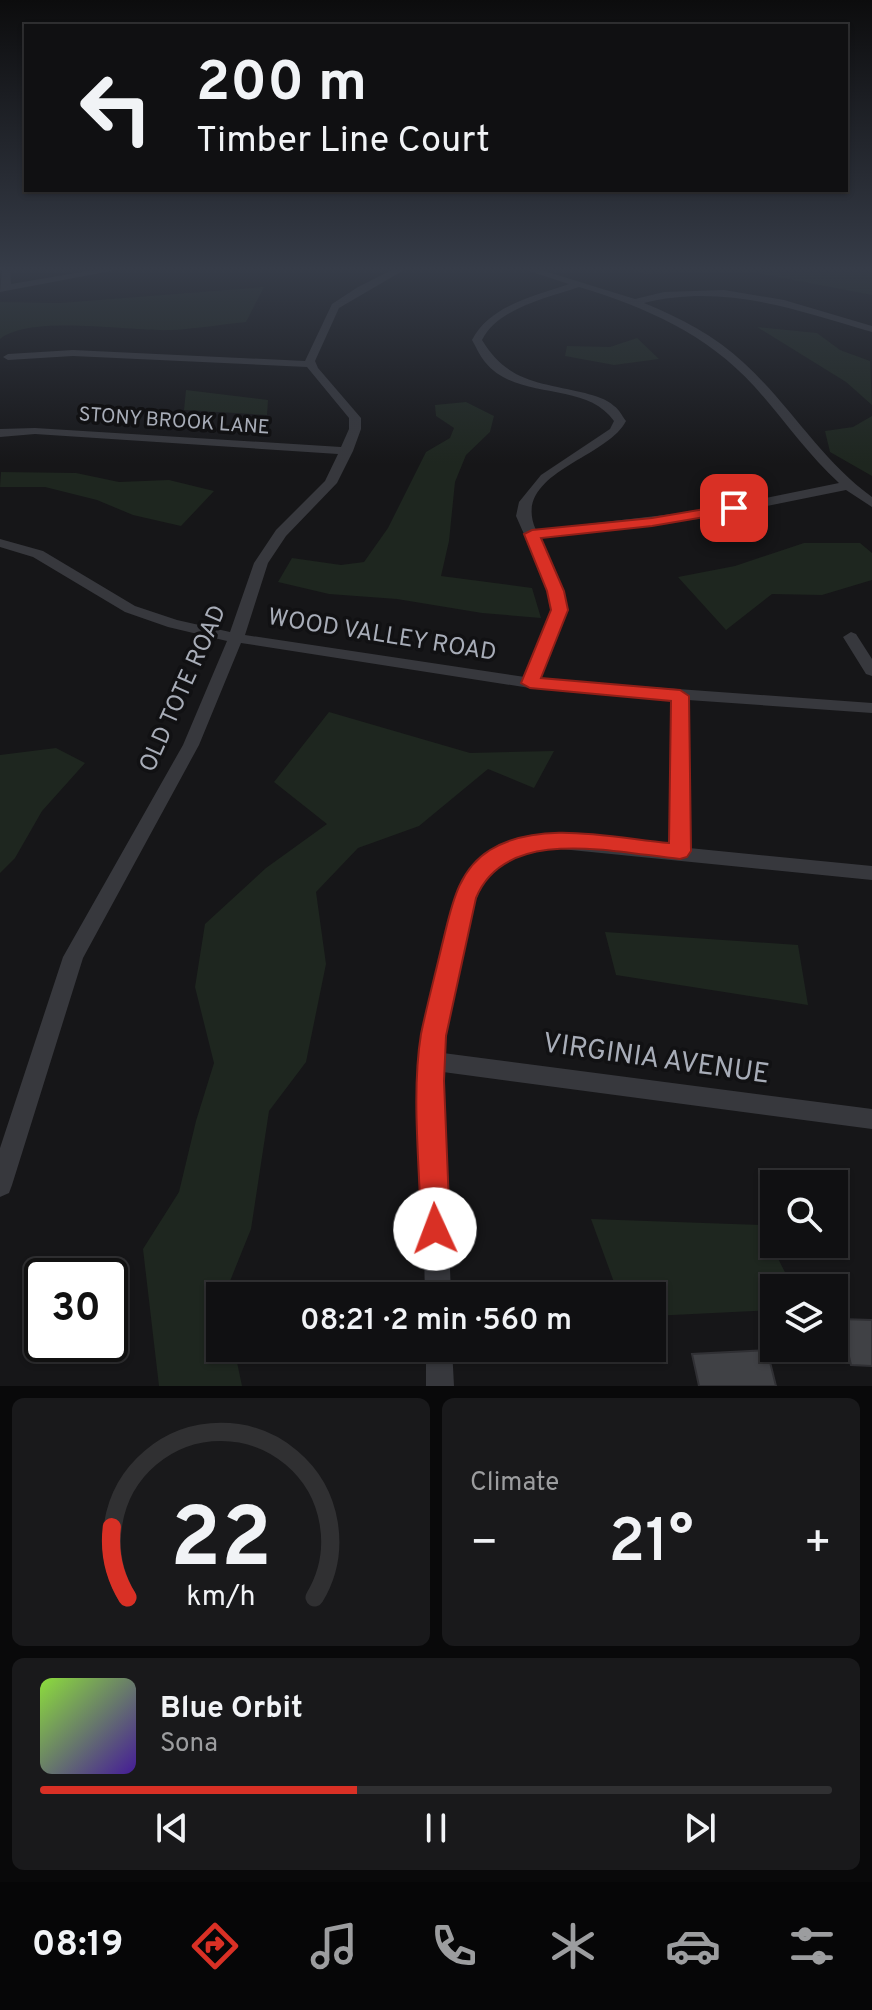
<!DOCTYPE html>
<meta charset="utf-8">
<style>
body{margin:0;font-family:Overpass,sans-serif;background:#19191b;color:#f1f3f6;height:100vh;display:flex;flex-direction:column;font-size:30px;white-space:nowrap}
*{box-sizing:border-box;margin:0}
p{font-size:26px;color:#9c9d9f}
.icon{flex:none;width:44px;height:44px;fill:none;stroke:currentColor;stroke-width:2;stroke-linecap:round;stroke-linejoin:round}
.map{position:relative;height:1386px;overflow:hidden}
.details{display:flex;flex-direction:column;gap:12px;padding:12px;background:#09090a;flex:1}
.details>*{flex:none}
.banner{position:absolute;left:24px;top:24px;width:824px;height:168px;border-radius:0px;box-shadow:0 2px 6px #0004,0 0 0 2px #303032;background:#101012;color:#f1f3f6;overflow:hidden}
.tools{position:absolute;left:760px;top:1170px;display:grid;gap:16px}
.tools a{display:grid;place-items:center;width:88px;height:88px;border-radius:0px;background:#101012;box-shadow:0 2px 6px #0004,0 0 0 2px #303032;font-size:40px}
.speed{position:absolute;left:24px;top:1258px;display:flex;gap:16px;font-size:40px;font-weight:700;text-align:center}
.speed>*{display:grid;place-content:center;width:104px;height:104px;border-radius:50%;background:#101012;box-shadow:0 2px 6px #0004,0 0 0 2px #303032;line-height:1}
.speed .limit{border:4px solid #111;border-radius:12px;background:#fff;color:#111}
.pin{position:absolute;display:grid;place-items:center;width:68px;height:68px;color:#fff;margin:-34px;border-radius:16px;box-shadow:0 4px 12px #0006}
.me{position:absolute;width:88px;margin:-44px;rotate:358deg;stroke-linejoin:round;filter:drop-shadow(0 0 6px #0008)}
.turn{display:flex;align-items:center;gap:28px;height:168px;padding:0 40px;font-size:36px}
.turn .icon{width:104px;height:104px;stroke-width:2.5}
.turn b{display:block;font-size:56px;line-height:68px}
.big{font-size:60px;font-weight:600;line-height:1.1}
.details .widget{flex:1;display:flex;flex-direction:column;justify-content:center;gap:12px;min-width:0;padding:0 28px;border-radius:12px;background:#19191b}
.details .dial{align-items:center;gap:0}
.dial svg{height:208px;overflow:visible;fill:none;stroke:#303032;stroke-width:7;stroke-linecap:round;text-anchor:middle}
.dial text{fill:#f1f3f6;stroke:none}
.song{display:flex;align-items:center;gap:24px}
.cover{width:96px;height:96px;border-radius:12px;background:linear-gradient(135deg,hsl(90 70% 55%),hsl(260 70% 35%))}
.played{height:8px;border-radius:4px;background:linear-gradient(90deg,#d93025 40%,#303032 40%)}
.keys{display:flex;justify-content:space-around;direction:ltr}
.heat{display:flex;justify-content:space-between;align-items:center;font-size:44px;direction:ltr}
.details .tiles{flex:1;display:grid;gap:12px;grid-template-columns:1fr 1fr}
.widget:last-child{grid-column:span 2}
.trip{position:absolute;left:206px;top:1282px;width:460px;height:80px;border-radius:0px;background:#101012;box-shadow:0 2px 6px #0004,0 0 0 2px #303032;font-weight:600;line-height:80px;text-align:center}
.tab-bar{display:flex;height:128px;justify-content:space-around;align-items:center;background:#060607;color:#9c9d9f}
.tab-bar .icon{width:56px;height:56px}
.tab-bar .active{color:#d93025}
.tab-bar b{font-size:36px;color:#f1f3f6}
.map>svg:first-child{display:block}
.green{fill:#1e261f}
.building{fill:#404145;stroke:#303034;stroke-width:2}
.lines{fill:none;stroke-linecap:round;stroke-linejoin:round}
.minor{fill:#37383d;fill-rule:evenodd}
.route{fill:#d93025;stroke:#8d1f18;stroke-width:2}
.labels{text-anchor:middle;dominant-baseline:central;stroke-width:7;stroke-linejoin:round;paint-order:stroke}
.far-street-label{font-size:20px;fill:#a8adb8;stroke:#111113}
.street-label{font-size:24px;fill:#a8adb8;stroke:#111113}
.near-street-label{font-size:28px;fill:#a8adb8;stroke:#111113}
</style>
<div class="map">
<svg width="872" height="1386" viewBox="0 0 872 1386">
<rect width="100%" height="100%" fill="#161618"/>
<path class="green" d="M633,270H872V295L752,272L644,274Z
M264,287L246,322C222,324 197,329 172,330C129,332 32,314 0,339V302L60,303Z
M757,327L817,333L840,350L870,361L872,405L846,382Z
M637,338L659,359L614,365L565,356L567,346L610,347Z
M186,390L268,400L267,415L184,410Z
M466,402L494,416L490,432L466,455L455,482L449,541L441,576L532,588L541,618L482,613L397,599L329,594L278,582L292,558L341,565L364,562L388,528L426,452L450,438L454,428L436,416L435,405Z
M872,416V476L830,452L825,431L853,427Z
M1,472L76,473L119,482L169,480L214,491L181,526L133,515L97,500L45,487H0Z
M804,543H860L872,553V580L822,595L772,594L726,630L678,577L735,566Z
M329,712L470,753L554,751L534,788L488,769L419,826L358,848L316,892L326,964L306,1062L269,1111L251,1229L224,1296H220V1348H234L242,1386H159L143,1249L179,1192L196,1121L214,1063L195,987L205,924L266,868L327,824L274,782Z
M56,748L85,763L42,811L15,858L0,873V755Z
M605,932L798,945L808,1005L616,975Z
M591,1219L761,1225L793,1288H774V1310L652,1316V1296H619Z"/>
<path class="building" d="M840,1319L872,1320V1366L851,1365Z
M767,1350L776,1386H699L692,1354Z"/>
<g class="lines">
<path class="minor" d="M2,270H10L11,284L94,270H116L0,292Z
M392,270H404L339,308L315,361L318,368L361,418V429L353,451L337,483L286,536L268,563L245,635L525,677L553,610L549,591L516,516L519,502L541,475L610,429L614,421C585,380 517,402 485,362C480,356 476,347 472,340C490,305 535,296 569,284L526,270H541L635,299L664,292L724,290L784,300L872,326V332C796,310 724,283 644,303C681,318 715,336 744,363C790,405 821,460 872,497V507L846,490L707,518L539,537L563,591L567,610L540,679L872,703V713L688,700L689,848L872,866V880L551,848C481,857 477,890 463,950C457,979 450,1007 444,1036L443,1053L872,1109V1129L443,1072L451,1296H425L420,1081L422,1036L455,898C488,833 531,832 596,839C621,841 646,844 671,846L672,698L530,688L241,643L199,745L83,958L12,1185L9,1193L0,1197V1148L63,957L183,745L227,641L168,627L125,612L33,557L0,547V539L43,551L135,606L177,620L230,632L254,563L276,530L325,481L338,454L35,434L0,437V429L35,428L341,447L349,429V418L307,367L73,356L8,360L3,357L8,354L73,350L305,361L332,304L358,287ZM579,287C645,307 707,334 754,386C783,418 807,454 839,483L707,510L536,530C510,473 607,459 626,421C622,416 619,409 614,406C607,399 595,396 585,393C540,382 508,383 482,340C498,308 547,298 579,287Z
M851,632L856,634L872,659V676L866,674L843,637Z
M426,1348H452L454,1386H426Z"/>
</g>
<linearGradient id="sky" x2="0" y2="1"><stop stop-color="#0c0c0d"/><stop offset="0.58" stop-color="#363c48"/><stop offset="1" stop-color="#363c48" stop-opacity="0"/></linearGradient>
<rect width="872" height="464" fill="url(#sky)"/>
<path class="route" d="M734,504L740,505V511L652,526L541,538L564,591L568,610L541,678L680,690L689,696L691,851L687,857L680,859C617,853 506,824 476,898L446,1036L444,1081L450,1229L445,1239L435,1243L425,1239L421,1229C420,1168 411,1095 421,1034C427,1005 435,975 442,945C451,910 456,871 490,850C540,819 614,838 669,843L671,701L530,688L521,683L551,610L547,591L524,534L532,530L652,518Z"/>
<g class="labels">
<g class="far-street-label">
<text transform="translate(174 422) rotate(4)">STONY BROOK LANE</text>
</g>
<g class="street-label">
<text transform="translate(382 636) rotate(9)">WOOD VALLEY ROAD</text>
<text transform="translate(184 689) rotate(-66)">OLD TOTE ROAD</text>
</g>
<g class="near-street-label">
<text transform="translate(656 1060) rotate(8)">VIRGINIA AVENUE</text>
</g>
</g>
</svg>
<div class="tools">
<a><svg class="icon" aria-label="search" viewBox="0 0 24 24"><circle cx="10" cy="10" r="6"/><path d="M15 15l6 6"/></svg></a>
<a><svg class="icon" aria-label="layers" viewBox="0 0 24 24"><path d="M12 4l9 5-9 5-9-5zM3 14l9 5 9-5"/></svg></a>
</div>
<div class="speed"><div class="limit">30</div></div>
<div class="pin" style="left:734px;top:508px;background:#d93025"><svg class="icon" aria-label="arrive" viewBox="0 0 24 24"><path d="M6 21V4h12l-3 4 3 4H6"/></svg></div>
<svg class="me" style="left:435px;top:1229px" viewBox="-20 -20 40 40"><circle r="19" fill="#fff"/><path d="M0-13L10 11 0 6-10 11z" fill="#d93025"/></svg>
<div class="trip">08:21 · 2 min · 560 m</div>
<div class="banner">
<div class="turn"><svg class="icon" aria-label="left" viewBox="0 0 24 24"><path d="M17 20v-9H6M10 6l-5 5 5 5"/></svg><div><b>200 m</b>Timber Line Court</div></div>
</div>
</div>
<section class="details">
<div class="tiles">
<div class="widget dial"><svg viewBox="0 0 100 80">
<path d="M14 69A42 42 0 1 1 86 69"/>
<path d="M14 69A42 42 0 0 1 8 42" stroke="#d93025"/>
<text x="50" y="56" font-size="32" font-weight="700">22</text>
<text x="50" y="72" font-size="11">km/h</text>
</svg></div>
<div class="widget"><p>Climate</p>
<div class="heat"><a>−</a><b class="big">21°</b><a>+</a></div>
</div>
<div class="widget">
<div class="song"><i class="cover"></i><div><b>Blue Orbit</b><p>Sona</p></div></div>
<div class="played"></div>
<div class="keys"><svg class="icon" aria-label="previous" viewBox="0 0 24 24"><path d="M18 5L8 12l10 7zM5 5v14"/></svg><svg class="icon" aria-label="pause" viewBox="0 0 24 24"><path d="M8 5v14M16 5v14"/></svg><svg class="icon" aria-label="next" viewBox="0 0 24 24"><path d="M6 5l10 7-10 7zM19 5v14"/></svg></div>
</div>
</div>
</section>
<nav class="tab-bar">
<b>08:19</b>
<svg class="icon active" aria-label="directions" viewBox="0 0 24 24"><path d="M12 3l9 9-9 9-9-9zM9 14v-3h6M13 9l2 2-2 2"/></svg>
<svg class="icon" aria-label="music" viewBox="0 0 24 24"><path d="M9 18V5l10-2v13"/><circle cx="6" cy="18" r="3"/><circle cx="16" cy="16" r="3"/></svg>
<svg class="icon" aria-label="phone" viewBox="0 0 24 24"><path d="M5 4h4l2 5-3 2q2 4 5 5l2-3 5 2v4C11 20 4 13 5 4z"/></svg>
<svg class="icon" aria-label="climate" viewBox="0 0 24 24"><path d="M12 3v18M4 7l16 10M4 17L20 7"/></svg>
<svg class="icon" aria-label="car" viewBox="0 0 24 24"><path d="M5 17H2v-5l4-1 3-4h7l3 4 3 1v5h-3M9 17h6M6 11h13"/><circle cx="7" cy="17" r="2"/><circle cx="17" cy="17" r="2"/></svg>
<svg class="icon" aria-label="filters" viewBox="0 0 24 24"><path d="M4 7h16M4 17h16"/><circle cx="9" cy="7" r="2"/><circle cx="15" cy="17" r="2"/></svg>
</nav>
